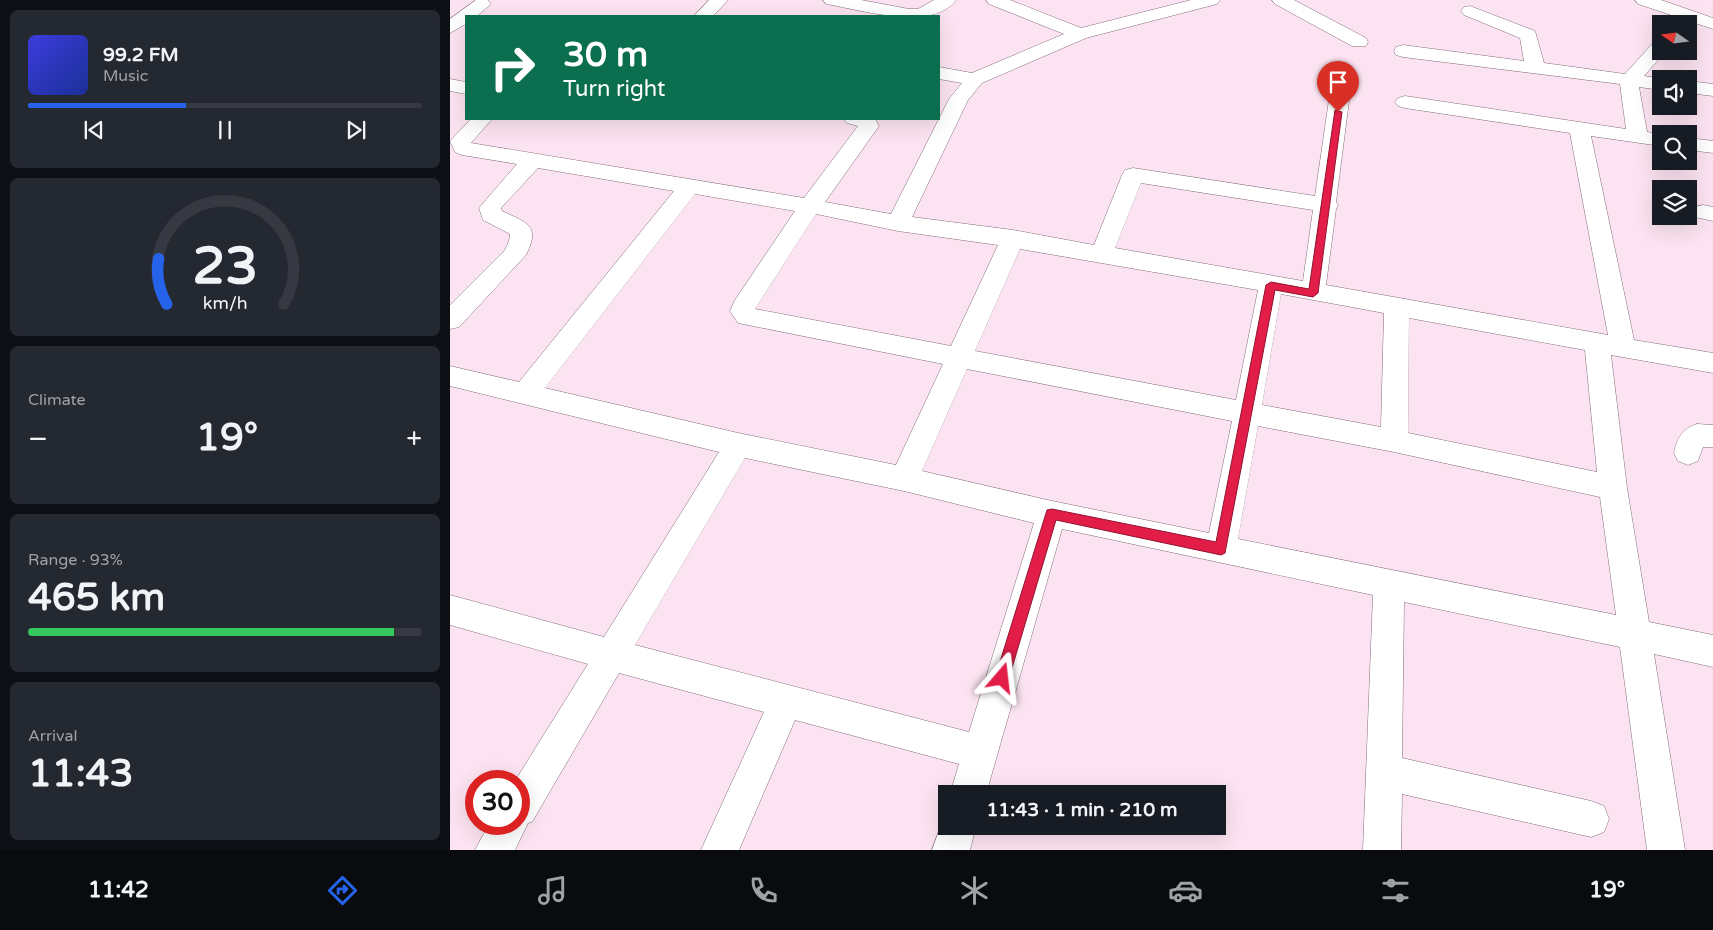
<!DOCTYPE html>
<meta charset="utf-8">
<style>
body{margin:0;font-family:"Varela Round",sans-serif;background:#242831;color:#f1f3f6;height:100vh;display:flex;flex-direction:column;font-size:19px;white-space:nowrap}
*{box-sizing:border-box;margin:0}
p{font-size:16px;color:#9ea1a6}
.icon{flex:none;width:28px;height:28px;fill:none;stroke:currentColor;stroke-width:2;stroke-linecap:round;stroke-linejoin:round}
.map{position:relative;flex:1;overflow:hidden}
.sheet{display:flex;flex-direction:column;gap:10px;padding:10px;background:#0d0f14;width:450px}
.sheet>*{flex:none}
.banner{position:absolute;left:15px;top:15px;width:475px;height:105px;border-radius:0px;box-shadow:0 5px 20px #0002;background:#0b6e4f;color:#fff;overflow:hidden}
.needle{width:32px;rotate:284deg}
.controls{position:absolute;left:1202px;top:15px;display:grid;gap:10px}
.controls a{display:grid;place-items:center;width:45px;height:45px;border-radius:0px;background:#171b24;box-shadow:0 5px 20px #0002;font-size:25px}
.speed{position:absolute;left:15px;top:770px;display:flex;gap:10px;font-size:25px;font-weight:700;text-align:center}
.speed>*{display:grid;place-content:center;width:65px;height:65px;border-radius:50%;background:#171b24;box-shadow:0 5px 20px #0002;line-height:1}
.speed .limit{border:8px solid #d22;background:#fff;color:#111}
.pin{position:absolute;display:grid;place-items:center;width:42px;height:42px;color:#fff;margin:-51px -21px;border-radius:50% 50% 50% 0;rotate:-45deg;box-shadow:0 0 5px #0007}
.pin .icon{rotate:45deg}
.me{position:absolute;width:55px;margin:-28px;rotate:17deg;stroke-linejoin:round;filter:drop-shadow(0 0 4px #0008)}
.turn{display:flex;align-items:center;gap:18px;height:105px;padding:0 15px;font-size:22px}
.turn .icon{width:65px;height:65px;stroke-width:2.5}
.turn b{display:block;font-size:35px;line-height:42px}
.big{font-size:38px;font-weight:700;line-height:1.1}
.sheet .widget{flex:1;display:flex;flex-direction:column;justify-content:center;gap:8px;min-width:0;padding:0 18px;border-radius:8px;background:#242831}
.sheet .dial{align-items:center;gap:0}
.dial svg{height:130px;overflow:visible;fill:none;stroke:#363941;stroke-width:7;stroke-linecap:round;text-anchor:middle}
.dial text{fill:#f1f3f6;stroke:none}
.song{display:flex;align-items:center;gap:15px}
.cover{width:60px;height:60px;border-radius:8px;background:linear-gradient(135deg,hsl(240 70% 55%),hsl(230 70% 35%))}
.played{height:5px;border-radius:2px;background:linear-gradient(90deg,#2563eb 40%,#363941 40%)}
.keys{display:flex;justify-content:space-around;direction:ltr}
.heat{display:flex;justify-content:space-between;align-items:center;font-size:28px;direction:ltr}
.charge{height:8px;border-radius:4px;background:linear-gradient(90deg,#34c759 93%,#363941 0)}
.trip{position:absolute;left:488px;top:785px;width:288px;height:50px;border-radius:0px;background:#171b24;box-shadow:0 5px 20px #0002;font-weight:700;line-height:50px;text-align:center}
.tab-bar{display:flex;height:80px;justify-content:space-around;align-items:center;background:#090b0e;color:#9ea1a6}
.tab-bar .icon{width:35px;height:35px}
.tab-bar .selected{color:#2563eb}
.tab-bar b{font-size:22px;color:#f1f3f6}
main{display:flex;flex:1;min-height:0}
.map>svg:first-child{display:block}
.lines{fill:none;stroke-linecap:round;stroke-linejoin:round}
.street-casing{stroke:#836d7a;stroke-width:1}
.street{fill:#fff;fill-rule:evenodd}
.route{fill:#e11d48;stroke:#92132f}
</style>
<main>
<section class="sheet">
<div class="widget">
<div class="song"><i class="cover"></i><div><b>99.2 FM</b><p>Music</p></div></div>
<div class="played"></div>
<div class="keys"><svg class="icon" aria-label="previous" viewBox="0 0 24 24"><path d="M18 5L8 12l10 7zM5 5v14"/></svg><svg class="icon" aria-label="pause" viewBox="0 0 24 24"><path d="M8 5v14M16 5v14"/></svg><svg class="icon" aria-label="next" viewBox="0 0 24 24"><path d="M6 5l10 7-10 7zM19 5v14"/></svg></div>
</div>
<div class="widget dial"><svg viewBox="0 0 100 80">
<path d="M14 69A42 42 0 1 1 86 69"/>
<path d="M14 69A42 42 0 0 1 9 41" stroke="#2563eb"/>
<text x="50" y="56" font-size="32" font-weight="700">23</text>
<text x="50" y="72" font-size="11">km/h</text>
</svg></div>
<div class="widget"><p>Climate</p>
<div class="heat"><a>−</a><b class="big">19°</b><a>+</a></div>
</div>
<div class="widget"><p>Range · 93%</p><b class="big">465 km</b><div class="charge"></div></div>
<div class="widget"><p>Arrival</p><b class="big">11:43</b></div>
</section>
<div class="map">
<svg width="1263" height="850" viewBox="0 0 1263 850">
<rect width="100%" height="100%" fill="#fce3f1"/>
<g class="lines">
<defs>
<path id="street" d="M26,0H38L41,4L27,16H16V24L0,33V19Z
M259,0H278L263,16H244Z
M373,0H411L459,9H468L484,0H506C484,31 413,11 382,5L376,4Z
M536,0H560L631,28L741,0H770L767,4L636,38L532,83L518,100L462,217L563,230L644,245L672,175L675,170L683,168L865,196L880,93L883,89H897L900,93L886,202L888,205L886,209L876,285L1158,335L1120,133L955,108L948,106L945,102L948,98L955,96L1176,129L1170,84L953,57L946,55L944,51L946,47L953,45L1074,61L1070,38L1014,15L1011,11L1014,7L1020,6L1085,31L1094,63L1175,74L1204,42L1211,41V51H1216L1194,76L1213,79H1211V90L1189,87L1197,132L1211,134V146L1141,136L1184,340L1263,353V373L1161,355L1177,488L1199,622L1263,635V667L1204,654L1235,850H1197L1170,647L954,602L952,758L1141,801L1154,806L1159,819L1154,832L1141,837L952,794L951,850H913L923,595L612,529L536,794H500L509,764L345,720L289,850H251L314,712L169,673L82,822L78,823L65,850H25L39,824H69V781H65L138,664L0,625V595L154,637L269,452L0,386V366L69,382L224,191L88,168L51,208L52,211C77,223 91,225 76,255L9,327L0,329V305L55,250L59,241L60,234L33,220L29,208L67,164L12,155L5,152L0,141L21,119H42L21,143L354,198L408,126L397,123L394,119H425L429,126L375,202L441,214L499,99L512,83L489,79V67L522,73L614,34L539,4ZM691,183L863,210L853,281L665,248ZM245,194L345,211L285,300L280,311L288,323L493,364L446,465L288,433L95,388ZM366,214L448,231L548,245L501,346L305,309ZM570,249L808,290L786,400L525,351ZM831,294L934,313L931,427L812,405ZM959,318L1135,350L1147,472L958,433ZM517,369L782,421L759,533L602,501L472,471ZM808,426L944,452L1150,497L1166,615L788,539ZM295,458L454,491L584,523L519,732L185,645Z
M822,0H844L916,38L918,42L916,46H902L825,4Z
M1185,0H1211L1263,18V29L1188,4Z
M0,79L16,82V94L0,91Z
M1239,81L1263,84V96L1239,93Z
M1239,138L1263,141V153L1239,150Z
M1253,205L1263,207V221L1245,217L1242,212L1245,207Z
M1247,424L1263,425V447H1253L1248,461L1238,465L1228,461L1224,453C1227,438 1232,429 1247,424Z
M496,812V826H526L520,850H482Z"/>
</defs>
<use href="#street" class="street-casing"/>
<use href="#street" class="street"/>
</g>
<path class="route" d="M885,110L892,112L868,293L863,297L825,290L775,553L771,555L606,520L559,678L557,683L552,685L547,683L545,678L597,510L602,509L766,542L816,285L821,282L859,289Z"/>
</svg>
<div class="controls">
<a><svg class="needle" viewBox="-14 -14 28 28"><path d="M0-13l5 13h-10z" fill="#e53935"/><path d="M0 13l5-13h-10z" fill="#9ea1a6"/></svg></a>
<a><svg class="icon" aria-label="sound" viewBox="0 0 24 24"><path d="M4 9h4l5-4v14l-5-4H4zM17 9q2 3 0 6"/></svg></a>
<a><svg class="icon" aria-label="search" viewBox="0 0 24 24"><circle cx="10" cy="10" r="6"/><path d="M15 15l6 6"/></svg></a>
<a><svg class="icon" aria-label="layers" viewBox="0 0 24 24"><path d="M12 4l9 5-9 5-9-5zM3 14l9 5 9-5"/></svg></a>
</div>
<div class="speed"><div class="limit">30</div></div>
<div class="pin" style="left:888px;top:112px;background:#d93025"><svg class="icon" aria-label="arrive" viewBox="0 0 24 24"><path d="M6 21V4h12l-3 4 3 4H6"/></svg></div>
<svg class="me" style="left:552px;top:678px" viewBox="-20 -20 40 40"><path d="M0-17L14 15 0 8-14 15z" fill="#e11d48" stroke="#fff" stroke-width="4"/></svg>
<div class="trip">11:43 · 1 min · 210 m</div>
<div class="banner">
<div class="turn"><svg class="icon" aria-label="right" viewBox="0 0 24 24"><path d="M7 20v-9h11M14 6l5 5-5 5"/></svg><div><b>30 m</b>Turn right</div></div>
</div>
</div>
</main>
<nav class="tab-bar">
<b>11:42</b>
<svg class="icon selected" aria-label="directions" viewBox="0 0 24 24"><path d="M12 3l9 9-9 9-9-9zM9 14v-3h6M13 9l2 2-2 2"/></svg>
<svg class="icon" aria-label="music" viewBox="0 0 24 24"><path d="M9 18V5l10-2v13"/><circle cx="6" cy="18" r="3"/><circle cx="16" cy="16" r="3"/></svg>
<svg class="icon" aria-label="phone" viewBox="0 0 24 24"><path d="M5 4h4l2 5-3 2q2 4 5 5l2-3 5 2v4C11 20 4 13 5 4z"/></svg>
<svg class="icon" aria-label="climate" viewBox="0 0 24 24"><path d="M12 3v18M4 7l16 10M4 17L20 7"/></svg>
<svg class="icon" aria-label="car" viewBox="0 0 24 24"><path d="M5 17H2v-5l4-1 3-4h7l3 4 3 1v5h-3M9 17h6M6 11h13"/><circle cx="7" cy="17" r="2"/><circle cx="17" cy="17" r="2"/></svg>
<svg class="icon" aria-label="filters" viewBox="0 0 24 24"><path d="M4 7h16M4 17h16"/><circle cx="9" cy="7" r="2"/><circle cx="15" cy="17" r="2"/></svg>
<b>19°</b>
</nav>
